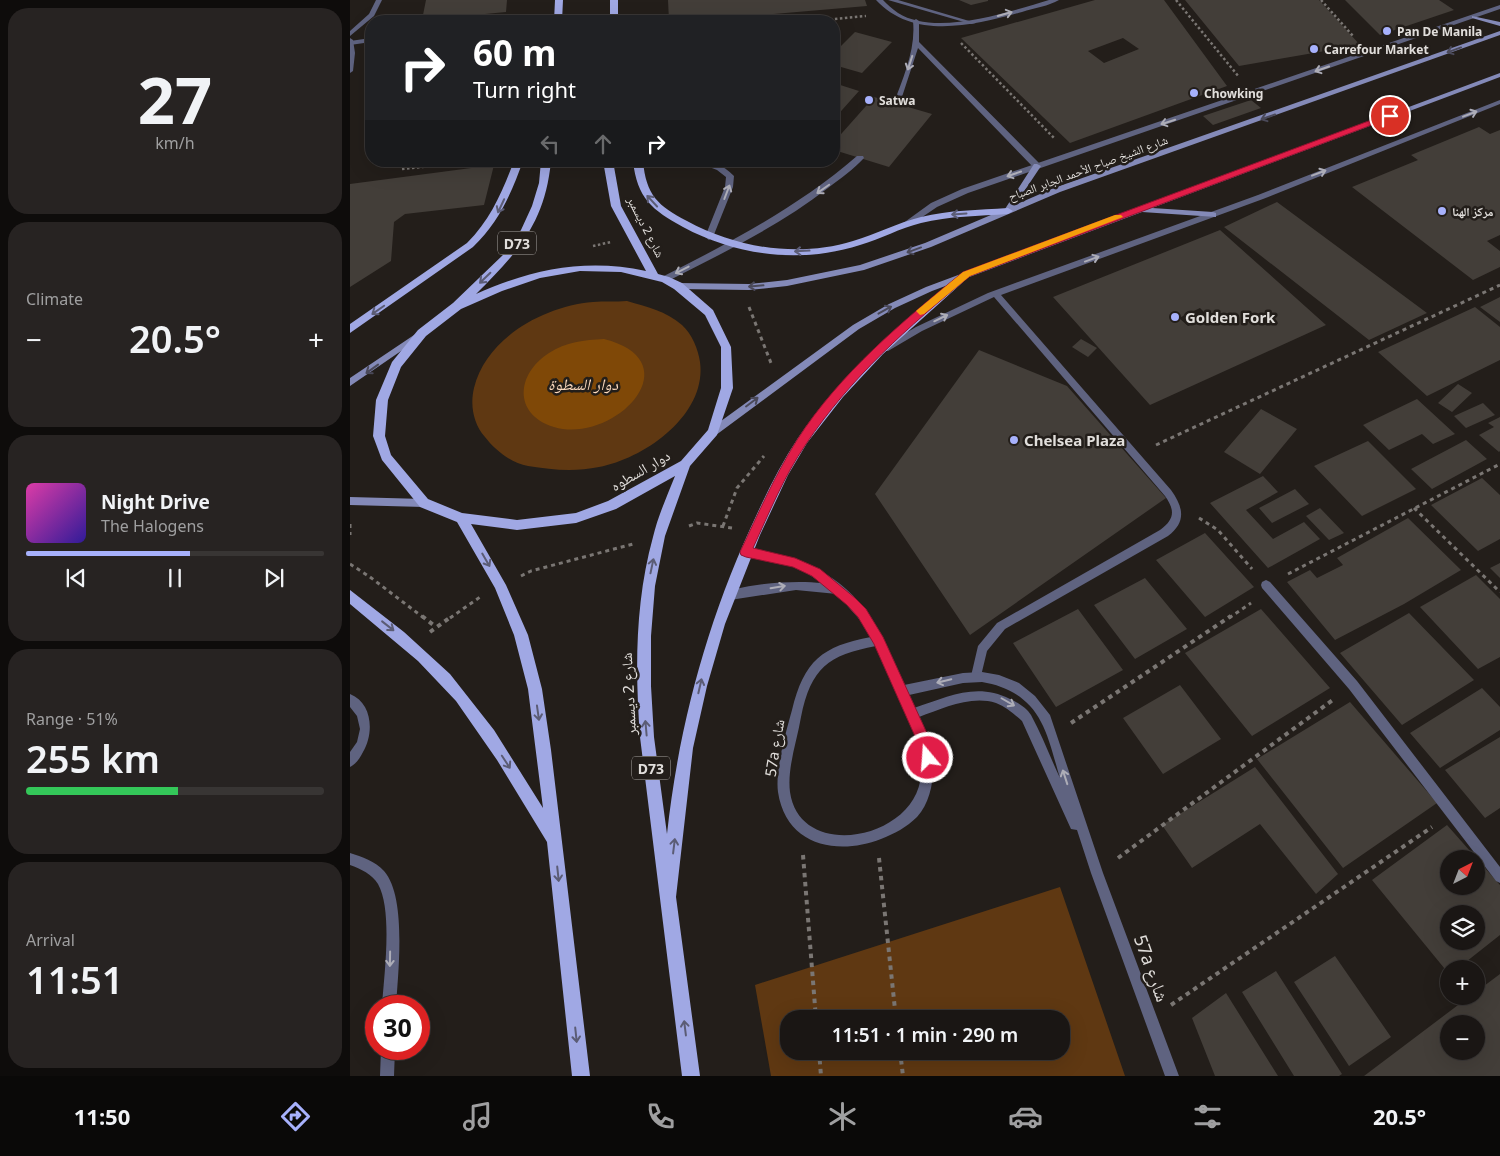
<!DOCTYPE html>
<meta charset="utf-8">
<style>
body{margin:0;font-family:"Noto Sans","Noto Naskh Arabic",sans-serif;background:#272322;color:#f1f3f6;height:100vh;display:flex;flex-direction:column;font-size:19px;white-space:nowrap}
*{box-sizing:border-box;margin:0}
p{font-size:16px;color:#9f9fa0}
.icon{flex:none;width:28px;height:28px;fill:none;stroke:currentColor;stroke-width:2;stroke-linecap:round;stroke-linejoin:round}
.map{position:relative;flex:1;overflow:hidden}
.side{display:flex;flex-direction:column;gap:8px;padding:8px;background:#0e0c0b;width:350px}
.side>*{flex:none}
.guide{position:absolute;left:15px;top:15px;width:475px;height:152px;border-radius:20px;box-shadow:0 5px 20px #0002,0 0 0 1px #383534;background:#202124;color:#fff;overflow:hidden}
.needle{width:32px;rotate:42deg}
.buttons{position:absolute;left:1090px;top:850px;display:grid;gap:10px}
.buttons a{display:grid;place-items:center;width:45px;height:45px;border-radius:50%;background:#1a1614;box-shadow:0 5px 20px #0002,0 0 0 1px #383534;font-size:25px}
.speed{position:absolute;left:15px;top:995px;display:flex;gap:10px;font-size:25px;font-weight:700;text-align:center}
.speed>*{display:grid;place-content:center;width:65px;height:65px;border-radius:50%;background:#1a1614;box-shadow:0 5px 20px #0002,0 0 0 1px #383534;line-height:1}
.speed .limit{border:8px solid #d22;background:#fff;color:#111}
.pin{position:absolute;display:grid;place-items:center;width:42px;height:42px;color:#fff;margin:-21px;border:2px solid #fff;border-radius:50%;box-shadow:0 1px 5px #0007}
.me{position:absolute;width:55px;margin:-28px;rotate:342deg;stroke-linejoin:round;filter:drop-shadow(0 0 4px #0008)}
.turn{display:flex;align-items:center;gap:18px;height:105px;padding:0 25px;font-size:22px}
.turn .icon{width:65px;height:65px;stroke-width:2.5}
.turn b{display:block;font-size:35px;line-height:42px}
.lanes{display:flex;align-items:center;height:48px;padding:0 25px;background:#0003;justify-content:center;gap:25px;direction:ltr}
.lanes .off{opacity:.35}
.big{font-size:38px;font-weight:600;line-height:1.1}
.side .widget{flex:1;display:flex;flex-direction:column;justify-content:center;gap:8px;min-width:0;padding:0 18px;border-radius:20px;background:#272322}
.side .dial{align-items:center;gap:0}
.dial b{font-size:65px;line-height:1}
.song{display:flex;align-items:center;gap:15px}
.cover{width:60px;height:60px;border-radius:8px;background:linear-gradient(135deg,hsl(320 70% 55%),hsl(250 70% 35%))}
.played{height:5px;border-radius:2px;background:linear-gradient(90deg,#a7b1fc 55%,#383534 55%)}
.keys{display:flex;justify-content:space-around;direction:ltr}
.heat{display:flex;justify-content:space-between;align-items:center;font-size:28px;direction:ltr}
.charge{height:8px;border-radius:4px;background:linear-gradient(90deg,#34c759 51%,#383534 0)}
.trip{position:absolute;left:430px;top:1010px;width:290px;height:50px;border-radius:20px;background:#1a1614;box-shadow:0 5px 20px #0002,0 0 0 1px #383534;font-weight:600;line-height:50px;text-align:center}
.dock{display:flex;height:80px;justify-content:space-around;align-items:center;background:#0a0908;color:#9f9fa0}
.dock .icon{width:35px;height:35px}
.dock .active{color:#a7b1fc}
.dock b{font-size:22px;color:#f1f3f6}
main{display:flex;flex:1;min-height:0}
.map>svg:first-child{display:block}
.green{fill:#5f3812;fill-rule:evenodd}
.water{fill:#7f4807}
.building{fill:#433e39;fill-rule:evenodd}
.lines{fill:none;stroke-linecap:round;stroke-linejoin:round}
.path-far2{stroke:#7a7673;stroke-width:2.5;stroke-dasharray:2.5 2.5;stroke-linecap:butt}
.path-far1{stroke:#7a7673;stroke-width:3;stroke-dasharray:4 4;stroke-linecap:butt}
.path{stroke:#7a7673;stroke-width:4;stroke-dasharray:4.5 4.5;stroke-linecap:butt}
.service{fill:#5f6380;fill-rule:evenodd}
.minor{fill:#5f6380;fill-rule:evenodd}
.secondary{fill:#848ab8;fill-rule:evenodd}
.primary{fill:#a0a8e4;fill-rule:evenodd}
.oneway{stroke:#adadb7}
.oneway2{stroke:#4a4959}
.oneway3{stroke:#5b5c75}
.route{fill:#e11d48;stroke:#92132f}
.slow{fill:#f59e0b}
.poi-dot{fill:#a7b1fc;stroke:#231e1a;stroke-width:2}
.labels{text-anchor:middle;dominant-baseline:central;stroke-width:5;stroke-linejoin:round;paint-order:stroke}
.far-poi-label{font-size:12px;font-weight:bold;fill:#e1dedb;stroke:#231e1a;text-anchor:start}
.far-street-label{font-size:12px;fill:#e1dedb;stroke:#231e1a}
.shield{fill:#231e1a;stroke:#a8a4a1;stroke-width:1}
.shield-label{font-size:14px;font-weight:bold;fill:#e1dedb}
.poi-label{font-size:15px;font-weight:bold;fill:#e1dedb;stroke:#231e1a;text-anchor:start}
.street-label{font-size:15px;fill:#e1dedb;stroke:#231e1a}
.water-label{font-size:16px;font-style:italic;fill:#fddbbf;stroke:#231e1a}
.near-street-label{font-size:18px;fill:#e1dedb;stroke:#231e1a}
</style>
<main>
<section class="side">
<div class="widget dial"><b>27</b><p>km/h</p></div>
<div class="widget"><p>Climate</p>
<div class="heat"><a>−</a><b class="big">20.5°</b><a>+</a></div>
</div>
<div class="widget">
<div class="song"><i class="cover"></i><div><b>Night Drive</b><p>The Halogens</p></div></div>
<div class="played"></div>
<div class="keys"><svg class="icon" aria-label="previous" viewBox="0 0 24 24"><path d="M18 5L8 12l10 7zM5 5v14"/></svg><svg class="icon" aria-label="pause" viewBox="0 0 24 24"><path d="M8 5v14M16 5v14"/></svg><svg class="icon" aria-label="next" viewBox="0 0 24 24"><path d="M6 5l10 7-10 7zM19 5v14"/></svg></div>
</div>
<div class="widget"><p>Range · 51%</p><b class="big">255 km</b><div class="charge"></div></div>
<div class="widget"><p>Arrival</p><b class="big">11:51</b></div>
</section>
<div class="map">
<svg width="1150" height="1076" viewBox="0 0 1150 1076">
<rect width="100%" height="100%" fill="#231e1a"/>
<path class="green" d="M277,301C297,307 316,311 332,325C342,334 348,349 350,362C357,414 296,458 249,467C225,472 202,470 178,466C161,463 145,450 135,437C123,423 120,405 124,388C136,338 194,306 243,302C254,301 266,302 277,301Z
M710,887L775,1076H421L405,985ZM439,1019H711V1051H439Z"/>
<path class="water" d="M254,339C344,362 264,445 204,427C162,414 167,373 199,353C216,342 234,340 254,339Z"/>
<path class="building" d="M76,0H157L156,12L72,20Z
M318,0H515L517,6L343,21H319Z
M609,0H638V1L621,5Z
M745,0H814L877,86L720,143L611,38ZM773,38L789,49L754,63L738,51Z
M835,0H969L1010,45L889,66Z
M995,0H1089L1104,10L1030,35Z
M505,32L542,42L512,73L484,65V53Z
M484,83L509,91L484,119Z
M524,97L582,114L539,167L484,150V142Z
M901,100L911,108L863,125L853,116Z
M1129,127L1140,134L1150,130V235L1137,241L1150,251V267L1123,280L1002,187L1068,160L1061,155Z
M144,165L134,205L55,214L44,222L41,261L0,287V184Z
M927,202L1077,313L1019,340L874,227Z
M870,230L976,325L800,405L703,297ZM850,308L859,317L838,326L829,318Z
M1150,297V322L1130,307Z
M1125,307L1150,327V360L1077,396L1028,352Z
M731,339L747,348L738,357L722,347Z
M629,350L717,386L816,498L620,635L525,494Z
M1108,384L1122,393L1102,412L1088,403Z
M1067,399L1105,434L1083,444L1072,434L1039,450L1013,425Z
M1133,403L1145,415L1116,428L1104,416Z
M911,409L947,429L910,474L874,452Z
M1150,417V451L1149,452L1129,435L1144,427L1138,423Z
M1116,440L1137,459L1082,489L1061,469Z
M1018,441L1066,489L1012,516L964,466Z
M913,476L928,492L896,510L923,539L954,522L970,539L918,568L860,503Z
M1132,478L1150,495V539L1128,551L1081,505Z
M945,489L959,504L922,523L909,508Z
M970,508L994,533L979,540L956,516Z
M1058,518L1111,570L1054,604L985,640L937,582L960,570L967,578L993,565L987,558Z
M855,533L904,587L855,617L806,560Z
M1150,563V578L1140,568Z
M1126,575L1150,599V657L1128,669L1070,607Z
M795,578L837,629L785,659L744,605Z
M728,609L773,670L706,707L663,643Z
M911,609L980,688L902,736L835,653Z
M1059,613L1124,680L1052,725L990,653Z
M830,685L871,739L813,774L773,718Z
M1132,688L1150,707V730L1090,768L1060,733Z
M1000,702L1087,803L993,868L907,759Z
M1150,737V808L1135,818L1095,770Z
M905,767L988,874L966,894L910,824L842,868L812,825Z
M1097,825L1150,885V935L1107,969H1099V974L1022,880ZM1099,859H1126V886H1099ZM1099,914H1126V941H1099Z
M985,956L1041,1037L999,1066L944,982Z
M926,971L992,1074L989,1076H944L892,992Z
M1150,974V1076H1014L1120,996H1126V992ZM1099,1024H1126V1051H1099Z
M876,993L928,1076H865L842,1018Z"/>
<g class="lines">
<path class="path-far2" d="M826,0L889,77
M971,0L1003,36
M175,21L187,20
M465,21L516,16
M611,43L705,139
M52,169L130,161
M243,246L261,242"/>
<path class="path-far1" d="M399,307L421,363
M806,445L1150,285
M1064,508L1150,592
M849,518L868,530L902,569
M0,524V535
M339,526L347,523L382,528
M373,526L387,488L414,456
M0,564L20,577
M938,574L1150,464
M171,576L181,571L283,544
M20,577L74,618
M100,618L130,597
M879,618L901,603"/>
<path class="path" d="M72,616L86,627
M80,632L102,616
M721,723L881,616
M453,855L466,1019
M529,858L546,1019
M768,858L984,699
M821,1005L1082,827
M469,1051L471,1076
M550,1051L553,1076"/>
<path class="service" d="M26,0H32L24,16L0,36V31L19,14Z
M538,0H548L626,23L621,24Z
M566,19L569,21V42L690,164V168H684L568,48L550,103L545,104L544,103C553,77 566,50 563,21Z
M21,38V42L0,45V41Z
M1150,100V104L913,199L651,295L821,490C834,508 836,522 818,536L655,629L637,651L630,680L626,681L622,680L621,676L628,646L647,623L810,530C825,519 825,510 815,496L644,297L572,331L538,351H532L531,349L532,347L566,327L638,293L908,195Z
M507,156H513L514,158C504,169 490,179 478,188C429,226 373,253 318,281H312V277C381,242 448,207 507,156Z
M344,161C359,161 373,164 384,176L383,187L363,237L359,240L355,237L375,187L376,177L367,170Z
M916,580L920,582L1007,681L1150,867V883L1146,881L999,689L912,588L911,585L912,582Z
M0,694C23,703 24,734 13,752C10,758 6,764 0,767V752L7,742L10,729L7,716L0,707Z"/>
<path class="minor" d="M526,0H533C537,4 542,9 548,13C586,37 659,12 699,0H709C699,6 684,8 672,12C625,25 564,41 526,0Z
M1150,5V9L618,193L587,207L559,226H553L552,224L581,203L612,189Z
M0,38L3,40L5,53L3,71L0,73Z
M396,548C453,558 495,574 526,626C538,645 545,665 554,685L613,673L632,672L649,675L669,683L685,696L700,715L753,873L829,1076H815L741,873L727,830L721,829L672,721C664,714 656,707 646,703C620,695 592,709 569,717C574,729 580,740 582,753C585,775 582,800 567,817C557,827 544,834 531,839C488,856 436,846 428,792C425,770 436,732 442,710C454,661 472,646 521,637L510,620L487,594L446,590L380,600L376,598L375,595L376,592C402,583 445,580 472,583L455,572L439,565L392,555L391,552L392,549ZM526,646C534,665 542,683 550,702C561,725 573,747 571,774C568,839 450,863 440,792C437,768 447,741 451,717C461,668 478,655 526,646ZM632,682C657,686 679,698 691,722C699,736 705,762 710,778C700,757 692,735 681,715C677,708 667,702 660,699C626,682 598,697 564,708L559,695L613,683Z
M0,853C12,857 25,861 34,871C57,897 48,973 46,1006H32C34,975 43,911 28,884C22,874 11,869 0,865Z
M31,1049H45L44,1076H30Z"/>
<path class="secondary" d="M1122,16L1150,22V26L1122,18Z
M1150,31V35L710,192L581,247L514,270L437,286L399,290L328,289L324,286L328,283L399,284L437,280L510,265L575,243L655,209L684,164H687L691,166L665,205L704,188Z
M1150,73V77L802,208L863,212L866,213V217L792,212L582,291L545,308L509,329L366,435L363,436L358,432L360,429L503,325L539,304L576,287Z
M67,333L70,334L71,336L70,338L0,386V378Z
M0,497L74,499L77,500L79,503L77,506L74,507L0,505Z"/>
<path class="primary" d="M205,0H213L212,21H204Z
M260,0H268V21H260Z
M164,161H173C161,194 149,222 123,247L0,333V324L117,243C141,219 152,192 164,161Z
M191,161H201C195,223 168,252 126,294C182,269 236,258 296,271L261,206L253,161H263L271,206L308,274L319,277L332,283L363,310L381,347L383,388L367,435L340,466L315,536L305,586L301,636V686L304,737L317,834C329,723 359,615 407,514C419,488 432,462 448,438C493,373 553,321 613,272H621L622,274L533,354L493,397L457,443L438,475L410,535L375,624L357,686L343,748L326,897L350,1076H332L290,737C285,670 285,602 303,537C308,516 317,496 325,476L266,509L226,523L167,530L121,524L156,585L178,635L192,689L201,750L240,1076H222L197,842L147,760L106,701L68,661L0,604V590L54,632L100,674L144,730L193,808L178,689L164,635L145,588L107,522L70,507L32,460L23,436L26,400L42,362L68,330L103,303L154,254L171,230L182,206L189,183ZM230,271L271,272L312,282L324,289L355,315L371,347V388L358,430L331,461L258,501L226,513L167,520L112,513L78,499L41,455L35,436L38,400L51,367L76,336L111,309L152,291L190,278Z
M283,161H293C296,195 308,206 337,221C387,248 448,258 503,241C526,234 547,223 571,217C599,210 629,210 658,208L663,211L658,214C629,216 599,216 571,223C550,228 531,239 510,245C451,264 387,256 333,227C302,210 287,198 283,161Z"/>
</g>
<defs><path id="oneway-shaft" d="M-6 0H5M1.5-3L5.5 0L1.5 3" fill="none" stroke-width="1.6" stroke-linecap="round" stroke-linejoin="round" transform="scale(1.25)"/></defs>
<g class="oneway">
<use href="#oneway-shaft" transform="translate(655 14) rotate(-16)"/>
<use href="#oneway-shaft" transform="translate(560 63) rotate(108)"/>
<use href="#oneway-shaft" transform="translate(972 69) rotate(161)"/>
<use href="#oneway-shaft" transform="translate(1120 114) rotate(-21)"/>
<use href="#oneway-shaft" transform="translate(818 122) rotate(162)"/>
<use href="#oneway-shaft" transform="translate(969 173) rotate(-21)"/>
<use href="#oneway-shaft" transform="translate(664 174) rotate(161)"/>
<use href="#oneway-shaft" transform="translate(473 189) rotate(145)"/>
<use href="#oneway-shaft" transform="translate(377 192) rotate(-69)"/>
<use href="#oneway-shaft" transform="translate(742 259) rotate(-20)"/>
<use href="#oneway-shaft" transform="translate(332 270) rotate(153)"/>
<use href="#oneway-shaft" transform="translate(591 318) rotate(-26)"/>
<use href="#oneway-shaft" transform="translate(428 587) rotate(-9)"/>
<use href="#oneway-shaft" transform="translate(594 681) rotate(167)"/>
<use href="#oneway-shaft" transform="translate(658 702) rotate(30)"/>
<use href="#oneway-shaft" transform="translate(715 777) rotate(-108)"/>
<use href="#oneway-shaft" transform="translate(40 959) rotate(91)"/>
</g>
<g class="oneway2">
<use href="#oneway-shaft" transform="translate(1104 50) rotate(160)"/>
<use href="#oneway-shaft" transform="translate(918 117) rotate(161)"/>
<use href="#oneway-shaft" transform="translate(564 250) rotate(160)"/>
<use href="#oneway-shaft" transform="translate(406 286) rotate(175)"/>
<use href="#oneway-shaft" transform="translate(535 310) rotate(-29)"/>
<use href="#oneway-shaft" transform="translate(22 369) rotate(144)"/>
<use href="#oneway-shaft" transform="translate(402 402) rotate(-37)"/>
</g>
<g class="oneway3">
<use href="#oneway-shaft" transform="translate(302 201) rotate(-133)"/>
<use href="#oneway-shaft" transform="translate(151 206) rotate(115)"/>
<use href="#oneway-shaft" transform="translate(609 214) rotate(176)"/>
<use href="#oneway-shaft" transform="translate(452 251) rotate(177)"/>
<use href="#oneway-shaft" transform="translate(135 278) rotate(136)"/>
<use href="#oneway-shaft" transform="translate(28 310) rotate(145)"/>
<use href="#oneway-shaft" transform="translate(136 560) rotate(60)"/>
<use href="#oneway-shaft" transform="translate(302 566) rotate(-78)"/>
<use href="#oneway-shaft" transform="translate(38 626) rotate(38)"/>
<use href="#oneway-shaft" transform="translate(350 686) rotate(-77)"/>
<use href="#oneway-shaft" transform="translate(188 713) rotate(82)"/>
<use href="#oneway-shaft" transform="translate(296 728) rotate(-95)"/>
<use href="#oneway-shaft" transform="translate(156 762) rotate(57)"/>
<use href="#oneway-shaft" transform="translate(324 846) rotate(-83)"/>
<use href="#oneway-shaft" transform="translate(208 874) rotate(84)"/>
<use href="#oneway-shaft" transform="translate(335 1028) rotate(-97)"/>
<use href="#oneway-shaft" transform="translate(226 1035) rotate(84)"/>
</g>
<path class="route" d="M1040,113L1044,116L1043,117L620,276C559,326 500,378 456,444C434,476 419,513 403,548L445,558L470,569L505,598L516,609L533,637L581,742L585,758L583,762L578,764L573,762L568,743L524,644L508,617L497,605L462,576L443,567L396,557L391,555L390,552C408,514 425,475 447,440C490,373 553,321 613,272Z"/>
<path class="slow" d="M765,215H771L773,217L620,276L574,314L570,315L566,311L613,272Z"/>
<g class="poi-dot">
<circle cx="1037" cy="31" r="5"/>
<circle cx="964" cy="49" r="5"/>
<circle cx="844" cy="93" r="5"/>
<circle cx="519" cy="100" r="5"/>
<circle cx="1092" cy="211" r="5"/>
<circle cx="825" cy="317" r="5"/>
<circle cx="664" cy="440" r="5"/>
</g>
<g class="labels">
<g class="far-poi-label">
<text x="1047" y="31">Pan De Manila</text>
<text x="974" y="49">Carrefour Market</text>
<text x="854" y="93">Chowking</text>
<text x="529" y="100">Satwa</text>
<text x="1102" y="211">مركز الهنا</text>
</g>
<g class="far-street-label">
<text transform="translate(738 168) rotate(-20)">شارع الشيخ صباح الأحمد الجابر الصباح</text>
<text transform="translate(296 227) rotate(63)">شارع 2 ديسمبر</text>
</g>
<g class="shield">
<rect x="148" y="231.5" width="38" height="23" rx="4"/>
<rect x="282" y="756.5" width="38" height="23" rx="4"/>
</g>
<g class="shield-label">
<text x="167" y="243">D73</text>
<text x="301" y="768">D73</text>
</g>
<g class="poi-label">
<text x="835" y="317">Golden Fork</text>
<text x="674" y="440">Chelsea Plaza</text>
</g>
<g class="street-label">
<text transform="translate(290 470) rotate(-30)">دوار السطوه</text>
<text transform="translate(278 694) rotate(-93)">شارع 2 ديسمبر</text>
<text transform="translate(424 748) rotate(-81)">57a شارع</text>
</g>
<g class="water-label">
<text x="233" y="384">دوار السطوة</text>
</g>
<g class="near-street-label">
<text transform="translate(802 968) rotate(70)">57a شارع</text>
</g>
</g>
</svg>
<div class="buttons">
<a><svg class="needle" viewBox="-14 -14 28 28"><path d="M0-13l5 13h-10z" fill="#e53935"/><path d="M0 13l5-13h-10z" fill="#9f9fa0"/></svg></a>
<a><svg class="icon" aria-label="layers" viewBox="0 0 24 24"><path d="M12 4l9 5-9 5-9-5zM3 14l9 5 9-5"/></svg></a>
<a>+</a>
<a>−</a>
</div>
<div class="speed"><div class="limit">30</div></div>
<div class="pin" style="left:1040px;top:116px;background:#d93025"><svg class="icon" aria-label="arrive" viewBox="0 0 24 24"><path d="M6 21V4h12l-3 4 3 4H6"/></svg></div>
<svg class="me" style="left:578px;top:758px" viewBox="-20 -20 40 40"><circle r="17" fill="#e11d48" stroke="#fff" stroke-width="3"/><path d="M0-11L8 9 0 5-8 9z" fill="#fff"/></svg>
<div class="trip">11:51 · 1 min · 290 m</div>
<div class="guide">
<div class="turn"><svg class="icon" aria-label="right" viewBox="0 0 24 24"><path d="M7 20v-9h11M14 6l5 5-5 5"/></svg><div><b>60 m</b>Turn right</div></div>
<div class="lanes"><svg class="icon off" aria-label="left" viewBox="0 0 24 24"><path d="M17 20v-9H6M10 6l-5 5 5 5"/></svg><svg class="icon off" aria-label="ahead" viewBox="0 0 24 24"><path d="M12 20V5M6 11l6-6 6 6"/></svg><svg class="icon" aria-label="right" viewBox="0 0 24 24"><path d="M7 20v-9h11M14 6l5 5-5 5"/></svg></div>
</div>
</div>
</main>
<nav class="dock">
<b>11:50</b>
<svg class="icon active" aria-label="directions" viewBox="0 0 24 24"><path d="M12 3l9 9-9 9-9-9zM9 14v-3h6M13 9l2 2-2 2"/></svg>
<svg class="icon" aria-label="music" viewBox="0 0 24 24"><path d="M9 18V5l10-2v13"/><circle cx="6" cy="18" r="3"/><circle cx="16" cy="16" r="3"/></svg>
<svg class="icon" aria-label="phone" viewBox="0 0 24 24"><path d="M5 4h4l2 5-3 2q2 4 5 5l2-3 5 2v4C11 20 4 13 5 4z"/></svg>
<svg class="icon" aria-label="climate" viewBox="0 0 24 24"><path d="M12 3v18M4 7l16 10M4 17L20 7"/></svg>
<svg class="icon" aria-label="car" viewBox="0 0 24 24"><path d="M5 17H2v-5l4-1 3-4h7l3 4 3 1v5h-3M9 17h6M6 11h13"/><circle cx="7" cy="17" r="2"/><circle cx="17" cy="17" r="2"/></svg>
<svg class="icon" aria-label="filters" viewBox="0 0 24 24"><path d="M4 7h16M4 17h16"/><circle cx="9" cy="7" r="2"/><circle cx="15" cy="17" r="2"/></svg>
<b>20.5°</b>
</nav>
